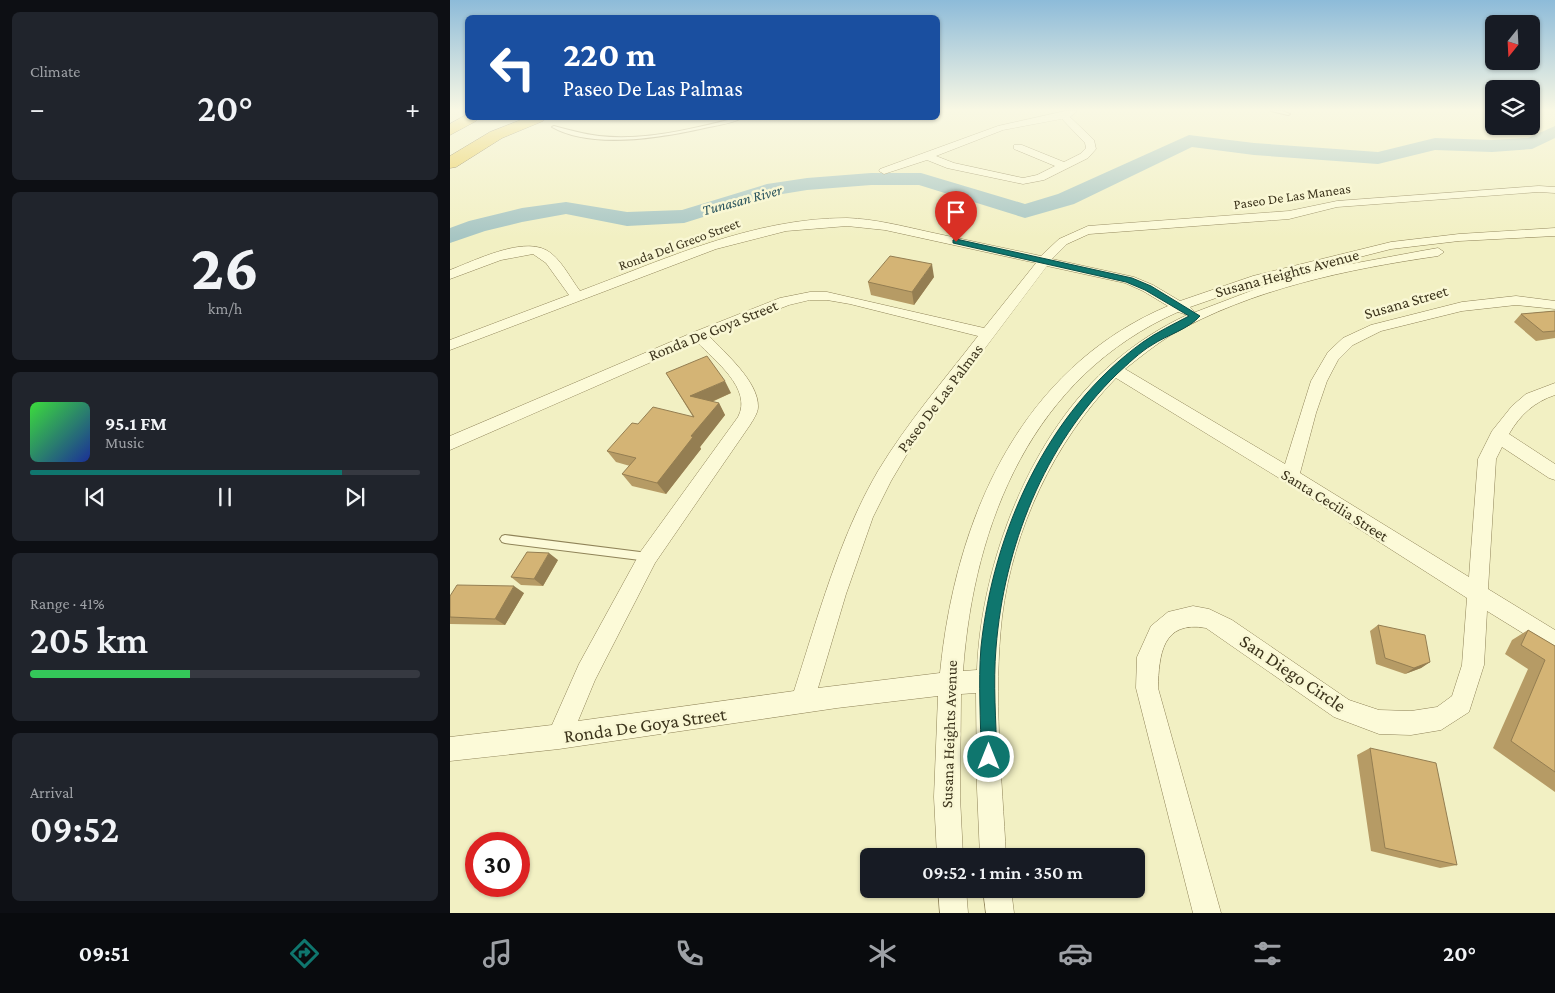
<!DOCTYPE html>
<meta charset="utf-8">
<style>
body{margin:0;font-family:"Crimson Pro",serif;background:#20242c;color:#f1f3f6;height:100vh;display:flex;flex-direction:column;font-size:19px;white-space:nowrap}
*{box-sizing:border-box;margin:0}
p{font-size:16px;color:#9ea1a6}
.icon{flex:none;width:28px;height:28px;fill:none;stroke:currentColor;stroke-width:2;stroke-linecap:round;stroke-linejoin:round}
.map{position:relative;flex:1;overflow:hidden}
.details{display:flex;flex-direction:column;gap:12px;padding:12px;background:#0d0f14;width:450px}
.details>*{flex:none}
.top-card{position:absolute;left:15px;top:15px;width:475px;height:105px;border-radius:8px;box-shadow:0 1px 4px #0004;background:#1a4fa0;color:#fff;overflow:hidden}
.needle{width:32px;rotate:198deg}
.fabs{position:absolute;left:1035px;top:15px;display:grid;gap:10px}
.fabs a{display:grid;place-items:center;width:55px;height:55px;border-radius:8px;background:#171b24;box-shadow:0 1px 4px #0004;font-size:25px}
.speed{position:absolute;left:15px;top:832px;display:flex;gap:10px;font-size:25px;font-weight:700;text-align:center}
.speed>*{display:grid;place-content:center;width:65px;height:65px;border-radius:50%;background:#171b24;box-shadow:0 1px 4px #0004;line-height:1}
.speed .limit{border:8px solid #d22;background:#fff;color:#111}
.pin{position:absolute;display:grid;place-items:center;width:42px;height:42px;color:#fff;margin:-51px -21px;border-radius:50% 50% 50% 0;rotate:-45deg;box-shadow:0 0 5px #0007}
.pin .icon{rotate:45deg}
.me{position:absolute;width:55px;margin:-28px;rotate:0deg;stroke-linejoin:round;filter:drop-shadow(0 0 4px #0008)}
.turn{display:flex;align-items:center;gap:18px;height:105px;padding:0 15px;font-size:22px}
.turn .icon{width:65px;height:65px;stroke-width:2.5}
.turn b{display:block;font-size:35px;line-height:42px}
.big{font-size:38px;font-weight:600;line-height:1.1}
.details .widget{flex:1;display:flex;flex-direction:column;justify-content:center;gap:8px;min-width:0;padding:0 18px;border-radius:8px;background:#20242c}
.details .dial{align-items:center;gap:0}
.dial b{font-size:65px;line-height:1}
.song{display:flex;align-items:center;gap:15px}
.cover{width:60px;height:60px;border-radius:8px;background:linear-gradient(135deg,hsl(120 70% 55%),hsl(230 70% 35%))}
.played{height:5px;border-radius:2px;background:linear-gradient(90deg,#0f766e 80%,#363941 80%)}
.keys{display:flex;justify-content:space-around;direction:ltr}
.heat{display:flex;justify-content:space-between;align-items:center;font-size:28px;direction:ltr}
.charge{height:8px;border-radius:4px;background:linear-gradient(90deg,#34c759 41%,#363941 0)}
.trip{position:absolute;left:410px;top:848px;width:285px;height:50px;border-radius:8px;background:#171b24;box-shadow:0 1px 4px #0004;font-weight:600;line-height:50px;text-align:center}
.dock{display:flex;height:80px;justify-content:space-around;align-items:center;background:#090b0e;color:#9ea1a6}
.dock .icon{width:35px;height:35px}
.dock .selected{color:#0f766e}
.dock b{font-size:22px;color:#f1f3f6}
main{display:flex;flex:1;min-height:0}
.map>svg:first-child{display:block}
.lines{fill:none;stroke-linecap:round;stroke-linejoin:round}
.river{fill:#a6c5c3;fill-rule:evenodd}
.service-casing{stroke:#8f8358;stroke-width:2}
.minor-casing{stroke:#8f8358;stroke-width:1}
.motorway-casing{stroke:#5c4e2c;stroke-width:1}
.service{fill:#fcfad8;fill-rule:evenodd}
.minor{fill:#fcfad8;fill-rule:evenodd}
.motorway{fill:#e9cb4d;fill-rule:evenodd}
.wall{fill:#b69b65}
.shaded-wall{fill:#947e52}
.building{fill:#d4b475;stroke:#947e52}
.route{fill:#0f766e;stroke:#0a4d48}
.labels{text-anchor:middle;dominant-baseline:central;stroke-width:5;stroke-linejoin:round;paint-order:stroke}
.far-street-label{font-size:14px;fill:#3d351d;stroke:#f9f7d4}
.far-water-label{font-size:15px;font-style:italic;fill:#2b555e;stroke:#f9f7d4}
.street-label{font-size:16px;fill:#3d351d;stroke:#f9f7d4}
.near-street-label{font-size:19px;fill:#3d351d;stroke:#f9f7d4}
</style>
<main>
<section class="details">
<div class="widget"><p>Climate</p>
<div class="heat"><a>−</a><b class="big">20°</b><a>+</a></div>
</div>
<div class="widget dial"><b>26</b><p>km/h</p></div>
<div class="widget">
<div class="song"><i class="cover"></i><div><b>95.1 FM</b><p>Music</p></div></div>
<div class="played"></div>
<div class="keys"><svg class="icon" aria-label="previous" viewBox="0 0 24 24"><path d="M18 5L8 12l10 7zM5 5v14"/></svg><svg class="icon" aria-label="pause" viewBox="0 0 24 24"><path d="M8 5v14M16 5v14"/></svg><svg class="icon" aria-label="next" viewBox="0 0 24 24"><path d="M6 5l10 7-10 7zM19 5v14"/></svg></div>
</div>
<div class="widget"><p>Range · 41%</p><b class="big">205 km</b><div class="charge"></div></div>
<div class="widget"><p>Arrival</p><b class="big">09:52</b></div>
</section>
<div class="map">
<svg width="1105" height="913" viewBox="0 0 1105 913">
<rect width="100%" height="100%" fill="#f2f0c3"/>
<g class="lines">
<path class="river" d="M1105,126V138L1082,149L1042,152L985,150L928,164L804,155L742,147L624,204L575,218L469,185H421L357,190L320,196L234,223L177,226L116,214L72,222L35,231L0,243V228L19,221L72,208L116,202L177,212L232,210L317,184L357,178L421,173H471L575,204L608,194L739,135L804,143L928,152L985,138L1042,140L1078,138Z"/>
<defs>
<path id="service" d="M821,111H832L840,114L838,115Z
M286,118H292C283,123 270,125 259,127C216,137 142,150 102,127L104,126C119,130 133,134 149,136C195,141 242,129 286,118Z
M55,535L198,553L202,554L203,557L202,560L198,561L55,543L52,542L50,539L52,536Z"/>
<path id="minor" d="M615,111H627L620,117L644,140L646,149L638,158L594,180L573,184L497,168L477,160L434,174L429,171L430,169L548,126ZM612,119L635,143L636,148L630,154L614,162L572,145H564V149L605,166L587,175L573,178L504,163L486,156L553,130Z
M1089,186L1105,187V193L1089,192L887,207L839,219L639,234L617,244L602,259L684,277L703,285L730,301L803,276L941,242L1009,234L1105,228V236L1009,241L941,249L812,282L740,307L744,311L743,313L806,289L885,267L971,251L988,248L994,252L988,256C898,269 801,289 721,335C705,345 690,357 675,369L835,464L861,381L878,352L893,338L921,325L1012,302L1066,296L1105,301V309L1066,305L1012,311L931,331L903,345L888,360L877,381L866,413L850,473L1019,577L1028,459L1042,431L1062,406L1076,394L1105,383V395C1084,402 1070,415 1059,434L1105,464V480L1099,478L1052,447L1046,459L1038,589L1105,630V653L1037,611L1034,665L1019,712L991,730L961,735L929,734L884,717L756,628C712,620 709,655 708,688L771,913H743L686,688L687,657L701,626L718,612L743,606L759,609L782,620L899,700L929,710L961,711L987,707L1002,696L1012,665L1017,598L834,481L666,378C604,442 563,529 552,617C543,696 552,778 556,856H530L527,788L526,693L511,694L510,797L513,856H487L484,797L488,696L387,708L109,749L0,761V737L102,725L129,664L191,551L288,417C303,389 264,360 247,342L0,450V436L244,332L330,298L360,292H377L534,328L586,263L435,230L397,226L336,231L266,249L0,350V340L119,295L96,263L83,254L51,260L0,279V270C24,261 71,237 96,250C110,257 120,278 130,291C216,259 303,218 397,218C425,219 452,226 479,232C516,240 554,248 591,256L609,239L638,226L839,211L887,201ZM597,266L675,283L693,291L718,306C569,369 505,520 490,673L368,688L396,594L423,517L441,481L463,444ZM360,300H377L400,304L528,336C494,380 457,423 428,471C389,538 368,617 344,691L128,721L145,680L205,563L300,425C303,420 308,413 308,407C309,382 275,353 259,336L339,305ZM728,312L737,315C711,327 686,343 664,362C581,432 531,563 527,670L513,671C524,521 583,376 728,312Z
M488,889H516L518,913H490Z
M533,889H561L564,913H536Z"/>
<path id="motorway" d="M18,114V118H28L26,121L0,135V124Z
M76,118H95L93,121L52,138L6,167L0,168V156L40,132Z"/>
</defs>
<use href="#service" class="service-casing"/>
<use href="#minor" class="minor-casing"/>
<use href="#motorway" class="motorway-casing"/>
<use href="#service" class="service"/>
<use href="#minor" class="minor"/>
<use href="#motorway" class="motorway"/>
</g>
<path class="wall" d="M484,277L464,305L421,295L418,282Z
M1105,311V338L1086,341L1064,322L1071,314Z
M216,373L281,393L262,402L269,403L275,415L250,447L251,449L216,494L182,486L172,474L180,466L166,462L157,451L188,424L243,417Z
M108,560L93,586L71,585L61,577Z
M74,593L55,625L0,624V596Z
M928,625L980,662L971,668L955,674L926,664L920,631Z
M1078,630L1105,646V792L1043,748L1078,669L1055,654L1062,640Z
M920,748L1007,865L990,868L921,851L907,755Z"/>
<path class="shaded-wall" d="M482,264L484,277L464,305L462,292Z
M275,381L281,393L247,408L240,396Z
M269,403L275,415L250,447L251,449L216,494L207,483L241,436Z
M99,553L108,560L93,586L84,579Z
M64,586L74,593L55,625L45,619Z
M980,662L971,668L955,674L964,668Z"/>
<path class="building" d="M440,256L482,264L462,292L418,282Z
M1105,311V331L1093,332L1071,314Z
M257,356L275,381L240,396L269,403L241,436L243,437L207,483L172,474L186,458L157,451L182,423L188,424L203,407L244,417L216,373Z
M77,552L99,553L84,579L61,577Z
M7,585L64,586L45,619L0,617V596Z
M928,625L975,635L980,662L964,668L935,658Z
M1078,630L1105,646V772L1061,741L1095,660L1071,645Z
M920,748L986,763L1007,865L935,848Z"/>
<linearGradient id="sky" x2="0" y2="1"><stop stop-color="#8dbbd9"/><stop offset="0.46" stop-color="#f9f8e4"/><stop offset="1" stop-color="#f9f8e4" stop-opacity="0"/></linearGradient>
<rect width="1105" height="239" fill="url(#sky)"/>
<path class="route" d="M506,239L682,278L701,286L750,316C739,329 717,335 702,345C690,352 678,364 667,374C594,445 554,547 546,648C543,683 546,721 547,757L544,763L539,765L533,763L531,757C531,721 528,683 531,647C543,532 597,411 693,342C707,332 724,324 739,316L695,290L676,282L503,243V240Z"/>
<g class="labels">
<g class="far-street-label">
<text transform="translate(842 196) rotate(-8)">Paseo De Las Maneas</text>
<text transform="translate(229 244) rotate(-20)">Ronda Del Greco Street</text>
</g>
<g class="far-water-label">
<text transform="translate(292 200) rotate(-15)">Tunasan River</text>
</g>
<g class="street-label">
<text transform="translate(837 273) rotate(-15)">Susana Heights Avenue</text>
<text transform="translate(956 302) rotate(-16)">Susana Street</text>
<text transform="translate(263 330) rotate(-22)">Ronda De Goya Street</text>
<text transform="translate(490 398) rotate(-53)">Paseo De Las Palmas</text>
<text transform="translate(885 505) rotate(32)">Santa Cecilia Street</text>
<text transform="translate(499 734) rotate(-88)">Susana Heights Avenue</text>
</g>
<g class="near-street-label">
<text transform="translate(843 673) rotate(34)">San Diego Circle</text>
<text transform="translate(195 725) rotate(-8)">Ronda De Goya Street</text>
</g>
</g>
</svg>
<div class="fabs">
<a><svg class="needle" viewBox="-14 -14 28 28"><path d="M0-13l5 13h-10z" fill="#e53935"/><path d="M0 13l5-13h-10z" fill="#9ea1a6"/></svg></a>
<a><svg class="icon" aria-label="layers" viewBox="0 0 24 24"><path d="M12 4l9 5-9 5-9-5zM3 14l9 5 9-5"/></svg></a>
</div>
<div class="speed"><div class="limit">30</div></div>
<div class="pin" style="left:506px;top:242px;background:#d93025"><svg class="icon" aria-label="arrive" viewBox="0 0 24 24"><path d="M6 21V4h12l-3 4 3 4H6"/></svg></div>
<svg class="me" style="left:539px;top:757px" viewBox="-20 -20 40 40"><circle r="17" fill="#0f766e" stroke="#fff" stroke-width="3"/><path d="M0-11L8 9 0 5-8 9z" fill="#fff"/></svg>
<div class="trip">09:52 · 1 min · 350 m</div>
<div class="top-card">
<div class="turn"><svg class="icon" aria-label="left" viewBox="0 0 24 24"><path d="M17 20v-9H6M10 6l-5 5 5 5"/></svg><div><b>220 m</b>Paseo De Las Palmas</div></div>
</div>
</div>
</main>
<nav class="dock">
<b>09:51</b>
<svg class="icon selected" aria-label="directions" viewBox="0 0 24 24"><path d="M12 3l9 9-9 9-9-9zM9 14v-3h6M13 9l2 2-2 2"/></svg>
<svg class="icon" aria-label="music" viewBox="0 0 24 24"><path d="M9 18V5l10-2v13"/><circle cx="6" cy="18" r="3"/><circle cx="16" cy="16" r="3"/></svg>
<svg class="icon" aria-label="phone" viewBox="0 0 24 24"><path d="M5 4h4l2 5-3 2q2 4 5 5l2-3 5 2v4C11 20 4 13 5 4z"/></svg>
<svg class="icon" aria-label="climate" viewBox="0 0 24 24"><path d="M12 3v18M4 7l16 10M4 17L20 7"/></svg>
<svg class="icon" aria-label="car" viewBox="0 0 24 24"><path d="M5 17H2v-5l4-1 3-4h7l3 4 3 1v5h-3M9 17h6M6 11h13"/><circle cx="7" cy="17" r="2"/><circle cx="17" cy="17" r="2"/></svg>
<svg class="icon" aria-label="filters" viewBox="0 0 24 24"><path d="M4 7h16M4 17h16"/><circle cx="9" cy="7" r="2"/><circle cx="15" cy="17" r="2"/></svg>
<b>20°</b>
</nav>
